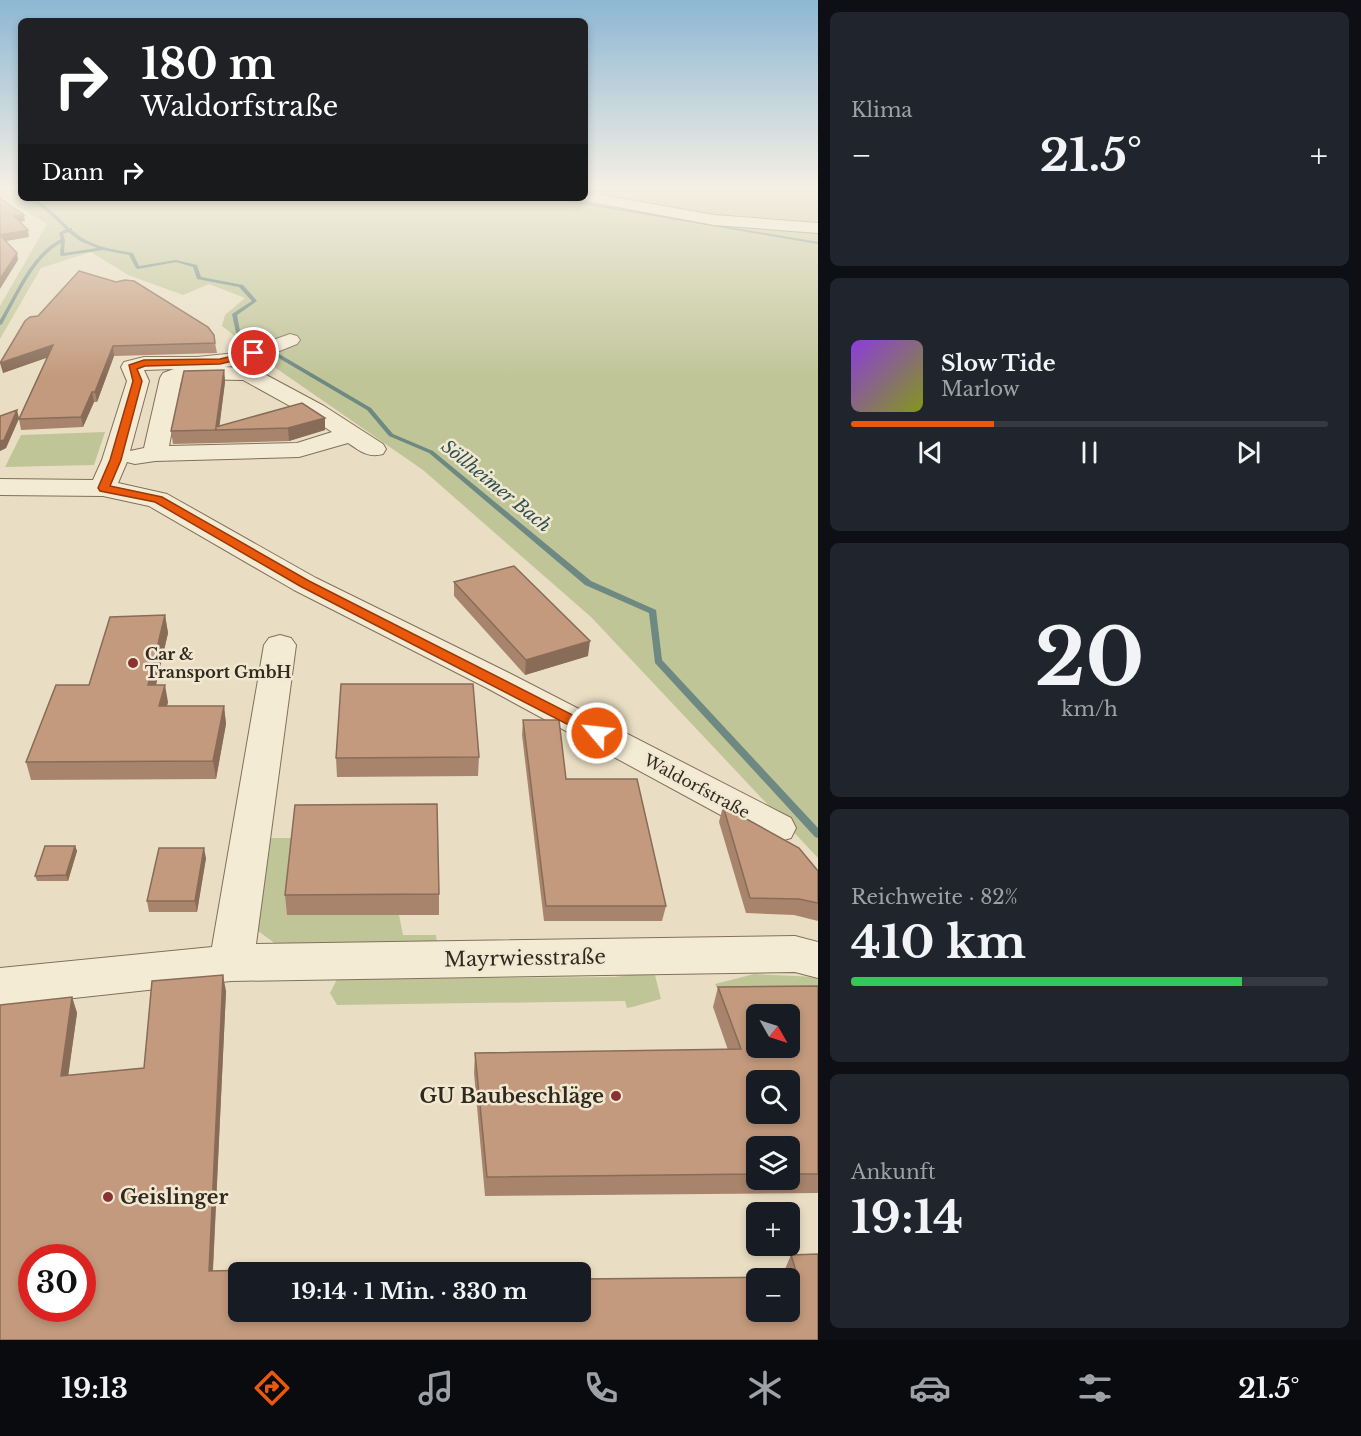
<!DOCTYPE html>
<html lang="de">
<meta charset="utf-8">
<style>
body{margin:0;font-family:"Libre Baskerville",serif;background:#20242c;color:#f1f3f6;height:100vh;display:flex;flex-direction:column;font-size:22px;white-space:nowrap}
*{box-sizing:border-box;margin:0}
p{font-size:20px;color:#9ea1a6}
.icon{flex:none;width:33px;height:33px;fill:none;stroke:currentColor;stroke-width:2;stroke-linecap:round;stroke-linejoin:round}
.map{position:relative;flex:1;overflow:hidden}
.details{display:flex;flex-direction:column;gap:12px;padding:12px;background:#0d0f14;width:543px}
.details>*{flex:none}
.banner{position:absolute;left:18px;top:18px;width:570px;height:183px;border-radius:9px;box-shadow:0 3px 9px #0003;background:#202124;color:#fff;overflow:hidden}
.needle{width:39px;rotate:129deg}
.tools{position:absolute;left:746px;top:1004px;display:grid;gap:12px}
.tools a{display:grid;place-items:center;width:54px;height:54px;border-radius:9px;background:#171b24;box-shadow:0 3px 9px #0003;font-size:30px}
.speed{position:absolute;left:18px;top:1244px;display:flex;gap:12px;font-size:30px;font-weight:700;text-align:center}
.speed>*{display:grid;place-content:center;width:78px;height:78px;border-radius:50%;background:#171b24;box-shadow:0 3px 9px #0003;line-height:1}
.speed .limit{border:9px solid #d22;background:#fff;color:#111}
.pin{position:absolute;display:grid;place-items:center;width:51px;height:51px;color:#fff;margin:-26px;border:3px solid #fff;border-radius:50%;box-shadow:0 2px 6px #0007}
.me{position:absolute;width:66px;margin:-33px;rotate:298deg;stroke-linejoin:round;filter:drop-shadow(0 0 4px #0008)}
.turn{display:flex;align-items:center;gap:21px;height:126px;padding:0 24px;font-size:27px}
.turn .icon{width:78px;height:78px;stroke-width:2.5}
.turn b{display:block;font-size:42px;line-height:51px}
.then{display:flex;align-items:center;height:57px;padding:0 24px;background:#0003;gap:12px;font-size:22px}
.big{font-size:45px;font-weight:700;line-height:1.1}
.details .tile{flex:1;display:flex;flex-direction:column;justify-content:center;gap:9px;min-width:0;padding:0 21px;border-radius:9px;background:#20242c}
.details .dial{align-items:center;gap:0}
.dial b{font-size:78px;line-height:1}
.song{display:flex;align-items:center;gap:18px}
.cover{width:72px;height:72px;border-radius:9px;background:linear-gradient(135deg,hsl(270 70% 55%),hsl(70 70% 35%))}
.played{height:6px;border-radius:3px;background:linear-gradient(90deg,#ea580c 30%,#363941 30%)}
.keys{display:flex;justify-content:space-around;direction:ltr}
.heat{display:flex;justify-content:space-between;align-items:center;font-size:33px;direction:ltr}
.charge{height:9px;border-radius:4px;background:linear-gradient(90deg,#34c759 82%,#363941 0)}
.trip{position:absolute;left:228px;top:1262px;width:363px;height:60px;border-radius:9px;background:#171b24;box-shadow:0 3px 9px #0003;font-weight:700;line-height:60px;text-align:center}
.dock{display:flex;height:96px;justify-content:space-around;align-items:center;background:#090b0e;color:#9ea1a6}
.dock .icon{width:42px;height:42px}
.dock .current{color:#ea580c}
.dock b{font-size:27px;color:#f1f3f6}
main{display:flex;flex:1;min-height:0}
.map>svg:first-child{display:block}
.green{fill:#c0c598}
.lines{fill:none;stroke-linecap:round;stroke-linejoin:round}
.stream{fill:#6d8982;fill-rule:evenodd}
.minor-casing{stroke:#81705c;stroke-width:2}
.minor{fill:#f4ebd5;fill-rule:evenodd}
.wall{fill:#a8846c;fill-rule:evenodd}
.shaded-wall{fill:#886c58}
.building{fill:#c39a7d;stroke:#886c58;stroke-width:1.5;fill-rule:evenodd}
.route{fill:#ea580c;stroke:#983908;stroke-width:1.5}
.poi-dot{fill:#893233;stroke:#f1e8d2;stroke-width:2}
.labels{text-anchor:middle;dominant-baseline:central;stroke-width:5;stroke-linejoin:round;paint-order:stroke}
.poi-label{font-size:16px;font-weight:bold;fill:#32281e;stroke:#f1e8d2;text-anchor:start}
.street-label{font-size:16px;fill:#32281e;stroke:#f1e8d2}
.water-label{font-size:18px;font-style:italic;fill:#2f504e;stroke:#f1e8d2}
.near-street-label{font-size:20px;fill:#32281e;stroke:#f1e8d2}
.near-poi-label{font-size:20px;font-weight:bold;fill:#32281e;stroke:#f1e8d2;text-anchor:end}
</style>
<main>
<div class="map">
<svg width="818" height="1340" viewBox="0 0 818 1340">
<rect width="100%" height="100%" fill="#e9dec3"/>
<path class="green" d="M0,189H21V198H585V189H818V858L591,617L423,470L270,364L222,326L225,315L245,298L209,284L183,295L128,275L91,252L41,268L0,339V306L47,224L0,195Z
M105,432L94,465L5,467L21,435Z
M264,838H295L399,915L403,935H436L437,944L277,945L254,928Z
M654,971L661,999L632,1007L627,1008L625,1001L337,1005L330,993L337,979L615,977Z
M754,974L818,977V1006L726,1007L715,984Z"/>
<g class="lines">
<path class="stream" d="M2,189L21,190V192L4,190Z
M22,198C42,198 56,215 69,228H72V230C89,246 110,249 133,253L139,266L176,260L197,265L201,277L243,285L257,301L237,315L240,331L371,408L393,434L433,451L591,581L656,610L662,660L818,828V838L815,837L655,663L649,613L585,585L429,453L389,436L367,410L236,333L232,314L252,301L239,287L197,279L193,267L176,262L138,269L136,268L129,255L103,250L62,256L60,255L61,243C34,257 17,298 2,324L0,325V320C17,292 30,255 61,239L59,233L66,229L39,205ZM68,232L80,241L97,248L64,253L65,240L63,234Z
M547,198H556L818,242V244Z"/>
<defs>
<path id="minor" d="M585,192L714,215L818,223V233L714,225L580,200L578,198H585Z
M290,334L297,336L300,340L297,344L247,364L225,367L255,369L324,406L383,444L386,449L383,454C368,458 360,451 348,443L299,457L155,461L135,464L127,462L118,483L167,494L316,578L509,673L791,818L796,828L791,838L777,842L763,838L485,687L294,590L149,506L103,496L0,495V479L93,480L102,460L127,381L121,367L124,362L144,357H197L236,353ZM174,369L163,373L160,378L144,448L130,451L149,381L144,370ZM189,379L243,380L308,416L332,432L297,443L169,446L181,382Z
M280,635L291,638L296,645L256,944L795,936L818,942V978L795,972L231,981L0,1006V968L212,947L264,645L269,638Z"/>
</defs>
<use href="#minor" class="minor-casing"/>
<use href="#minor" class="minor"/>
</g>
<path class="wall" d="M38,316L215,343L217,353L114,356L97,402H94L83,427L21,430L19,419L6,448L0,451L19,418L47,357L3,373Z
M224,370L225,382L219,426L302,403L325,430L289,441L217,443V441V443L173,444L171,431Z
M454,582L588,656L525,675L454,596Z
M165,615L168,633L156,685L168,702L167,706H224L226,724L216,779L31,780L26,762L89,685Z
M523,720L566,779L666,906L662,921H544L522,735Z
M479,757L478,776L337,777L336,758Z
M723,806L818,871V921L794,915L746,913L719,822Z
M75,846L77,851L68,881H37L35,876Z
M206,858L197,912H149L147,901Z
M439,894V915H287L285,895Z
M818,986V1193L485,1196L474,1073L475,1053L728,1050L713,1007L718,987ZM756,1146H789V1179H756Z
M226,991L213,1271L238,1311L787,1277L785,1269L791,1255L818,1340H0L72,997L77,1013L68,1075L144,1068Z"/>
<path class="shaded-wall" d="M24,215L25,221L15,223L14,216Z
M28,230L29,237L1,242L0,235Z
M17,253L18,260L0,289V279Z
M53,345L55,355L3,373L0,363Z
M113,346L114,356L97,402L95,392Z
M224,370L225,382L219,430L216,427Z
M92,392L94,402L83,427L81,417Z
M17,410L19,418L6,448L0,451V441Z
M325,418V430L289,441L288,428Z
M165,615L168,633L152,702L148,685Z
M590,641L588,656L525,675L526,660Z
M165,685L168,702L162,724L159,706Z
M224,706L226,724L216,779L213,761Z
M75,846L77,851L68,881L66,875Z
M204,848L206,858L197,912L195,901Z
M223,975L226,991L212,1286L209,1271Z
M72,997L77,1013L66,1092L61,1076Z"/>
<path class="building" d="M0,198L24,215L14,216L28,230L0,235Z
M0,235L17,253L0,279Z
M79,271L116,282L125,280L134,281L208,327L214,335L215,343L113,346L95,392H92L81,417L19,419L53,345L0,363L25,321L30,317L38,316Z
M224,370L216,427L302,403L325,418L288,428L216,430V428L215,430L171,431L184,371Z
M17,410L4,440L0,441V416Z
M514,566L590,641L526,660L454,582Z
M165,615L148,685H165L159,706H224L213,761L26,762L56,685H89L110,617Z
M341,684H473L479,757L336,758Z
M523,720H559L566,779H637L666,906H546Z
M437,804L439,894L285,895L295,805Z
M723,806L799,848L818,871V903L799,899L750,898Z
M45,846H75L66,875L35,876Z
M159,848H204L195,901H147Z
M223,975L209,1271L568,1264L569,1272H238V1311H580V1279L798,1277L791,1255L818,1254V1340H0V1005L72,997L61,1076L144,1068L152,981ZM32,1257H82V1308H32ZM756,1278H789V1311H756Z
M818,986V1174H789V1146H756V1174L487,1177L475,1053L741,1049L718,987ZM756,1014H789V1047H756ZM756,1080H789V1113H756Z"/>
<linearGradient id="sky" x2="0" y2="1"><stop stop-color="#8db7d4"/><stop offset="0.5" stop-color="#f5f0e4"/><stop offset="1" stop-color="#f5f0e4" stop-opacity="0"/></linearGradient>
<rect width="818" height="377" fill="url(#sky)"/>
<path class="route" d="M254,351H257V355L220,364L145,366L137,369L142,381L121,460L110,486L162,497L309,581L602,730L604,733L602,737H592L300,586L155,502L100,491L98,488L110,460L133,381L129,365L144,360L220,359Z"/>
<g class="poi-dot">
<circle cx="133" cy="663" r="6"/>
<circle cx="616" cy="1096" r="6"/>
<circle cx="108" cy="1197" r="6"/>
</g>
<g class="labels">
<g class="poi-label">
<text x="145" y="654">Car &amp;<tspan x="145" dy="18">Transport GmbH</tspan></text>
</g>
<g class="street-label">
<text transform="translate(697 786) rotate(28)">Waldorfstraße</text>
</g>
<g class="water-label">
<text transform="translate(496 486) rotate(39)">Söllheimer Bach</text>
</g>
<g class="near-street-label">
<text transform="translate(525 958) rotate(-1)">Mayrwiesstraße</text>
</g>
<g class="near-poi-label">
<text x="604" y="1096">GU Baubeschläge</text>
<text x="120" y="1197" text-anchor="start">Geislinger</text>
</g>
</g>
</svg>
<div class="tools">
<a><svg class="needle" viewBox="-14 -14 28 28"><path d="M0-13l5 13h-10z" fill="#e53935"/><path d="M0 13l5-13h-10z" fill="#9ea1a6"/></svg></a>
<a><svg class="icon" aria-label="search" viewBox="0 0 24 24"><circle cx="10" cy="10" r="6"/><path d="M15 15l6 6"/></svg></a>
<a><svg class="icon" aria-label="layers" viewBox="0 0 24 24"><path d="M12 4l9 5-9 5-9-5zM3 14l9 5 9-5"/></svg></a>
<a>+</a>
<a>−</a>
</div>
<div class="speed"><div class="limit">30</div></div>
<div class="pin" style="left:254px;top:353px;background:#d93025"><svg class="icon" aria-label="arrive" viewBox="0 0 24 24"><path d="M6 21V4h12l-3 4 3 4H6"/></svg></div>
<svg class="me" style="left:597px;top:733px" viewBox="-20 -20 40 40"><circle r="17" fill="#ea580c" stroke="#fff" stroke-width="3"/><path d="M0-11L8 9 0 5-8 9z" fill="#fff"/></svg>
<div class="trip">19:14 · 1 Min. · 330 m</div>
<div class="banner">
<div class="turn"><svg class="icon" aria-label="right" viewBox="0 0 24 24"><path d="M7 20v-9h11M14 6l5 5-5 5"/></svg><div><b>180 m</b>Waldorfstraße</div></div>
<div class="then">Dann<svg class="icon" aria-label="right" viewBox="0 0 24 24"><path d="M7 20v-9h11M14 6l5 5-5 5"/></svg></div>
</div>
</div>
<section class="details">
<div class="tile"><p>Klima</p>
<div class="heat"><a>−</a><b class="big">21.5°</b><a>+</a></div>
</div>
<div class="tile">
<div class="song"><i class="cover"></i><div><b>Slow Tide</b><p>Marlow</p></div></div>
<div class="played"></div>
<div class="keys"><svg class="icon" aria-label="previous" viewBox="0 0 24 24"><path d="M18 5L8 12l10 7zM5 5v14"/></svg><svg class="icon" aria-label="pause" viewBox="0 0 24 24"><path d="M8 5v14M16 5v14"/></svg><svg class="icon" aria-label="next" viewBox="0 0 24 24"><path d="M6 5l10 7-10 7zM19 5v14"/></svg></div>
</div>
<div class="tile dial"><b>20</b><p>km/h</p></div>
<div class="tile"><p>Reichweite · 82%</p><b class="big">410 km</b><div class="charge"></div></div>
<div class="tile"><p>Ankunft</p><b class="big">19:14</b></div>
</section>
</main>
<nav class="dock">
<b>19:13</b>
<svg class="icon current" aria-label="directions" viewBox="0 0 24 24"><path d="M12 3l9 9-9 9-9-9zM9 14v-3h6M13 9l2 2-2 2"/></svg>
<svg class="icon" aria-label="music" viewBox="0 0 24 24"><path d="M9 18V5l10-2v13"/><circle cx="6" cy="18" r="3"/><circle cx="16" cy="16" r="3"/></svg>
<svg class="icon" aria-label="phone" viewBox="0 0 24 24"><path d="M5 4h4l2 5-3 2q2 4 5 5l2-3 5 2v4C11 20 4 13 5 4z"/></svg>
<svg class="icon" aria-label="climate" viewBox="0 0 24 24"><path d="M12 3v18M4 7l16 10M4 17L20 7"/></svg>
<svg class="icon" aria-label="car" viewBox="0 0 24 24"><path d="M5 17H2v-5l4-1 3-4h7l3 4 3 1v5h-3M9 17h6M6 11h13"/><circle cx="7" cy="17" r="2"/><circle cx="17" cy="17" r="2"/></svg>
<svg class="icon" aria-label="filters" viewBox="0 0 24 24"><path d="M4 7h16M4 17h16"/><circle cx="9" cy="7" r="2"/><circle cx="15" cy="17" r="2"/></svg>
<b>21.5°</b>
</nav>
